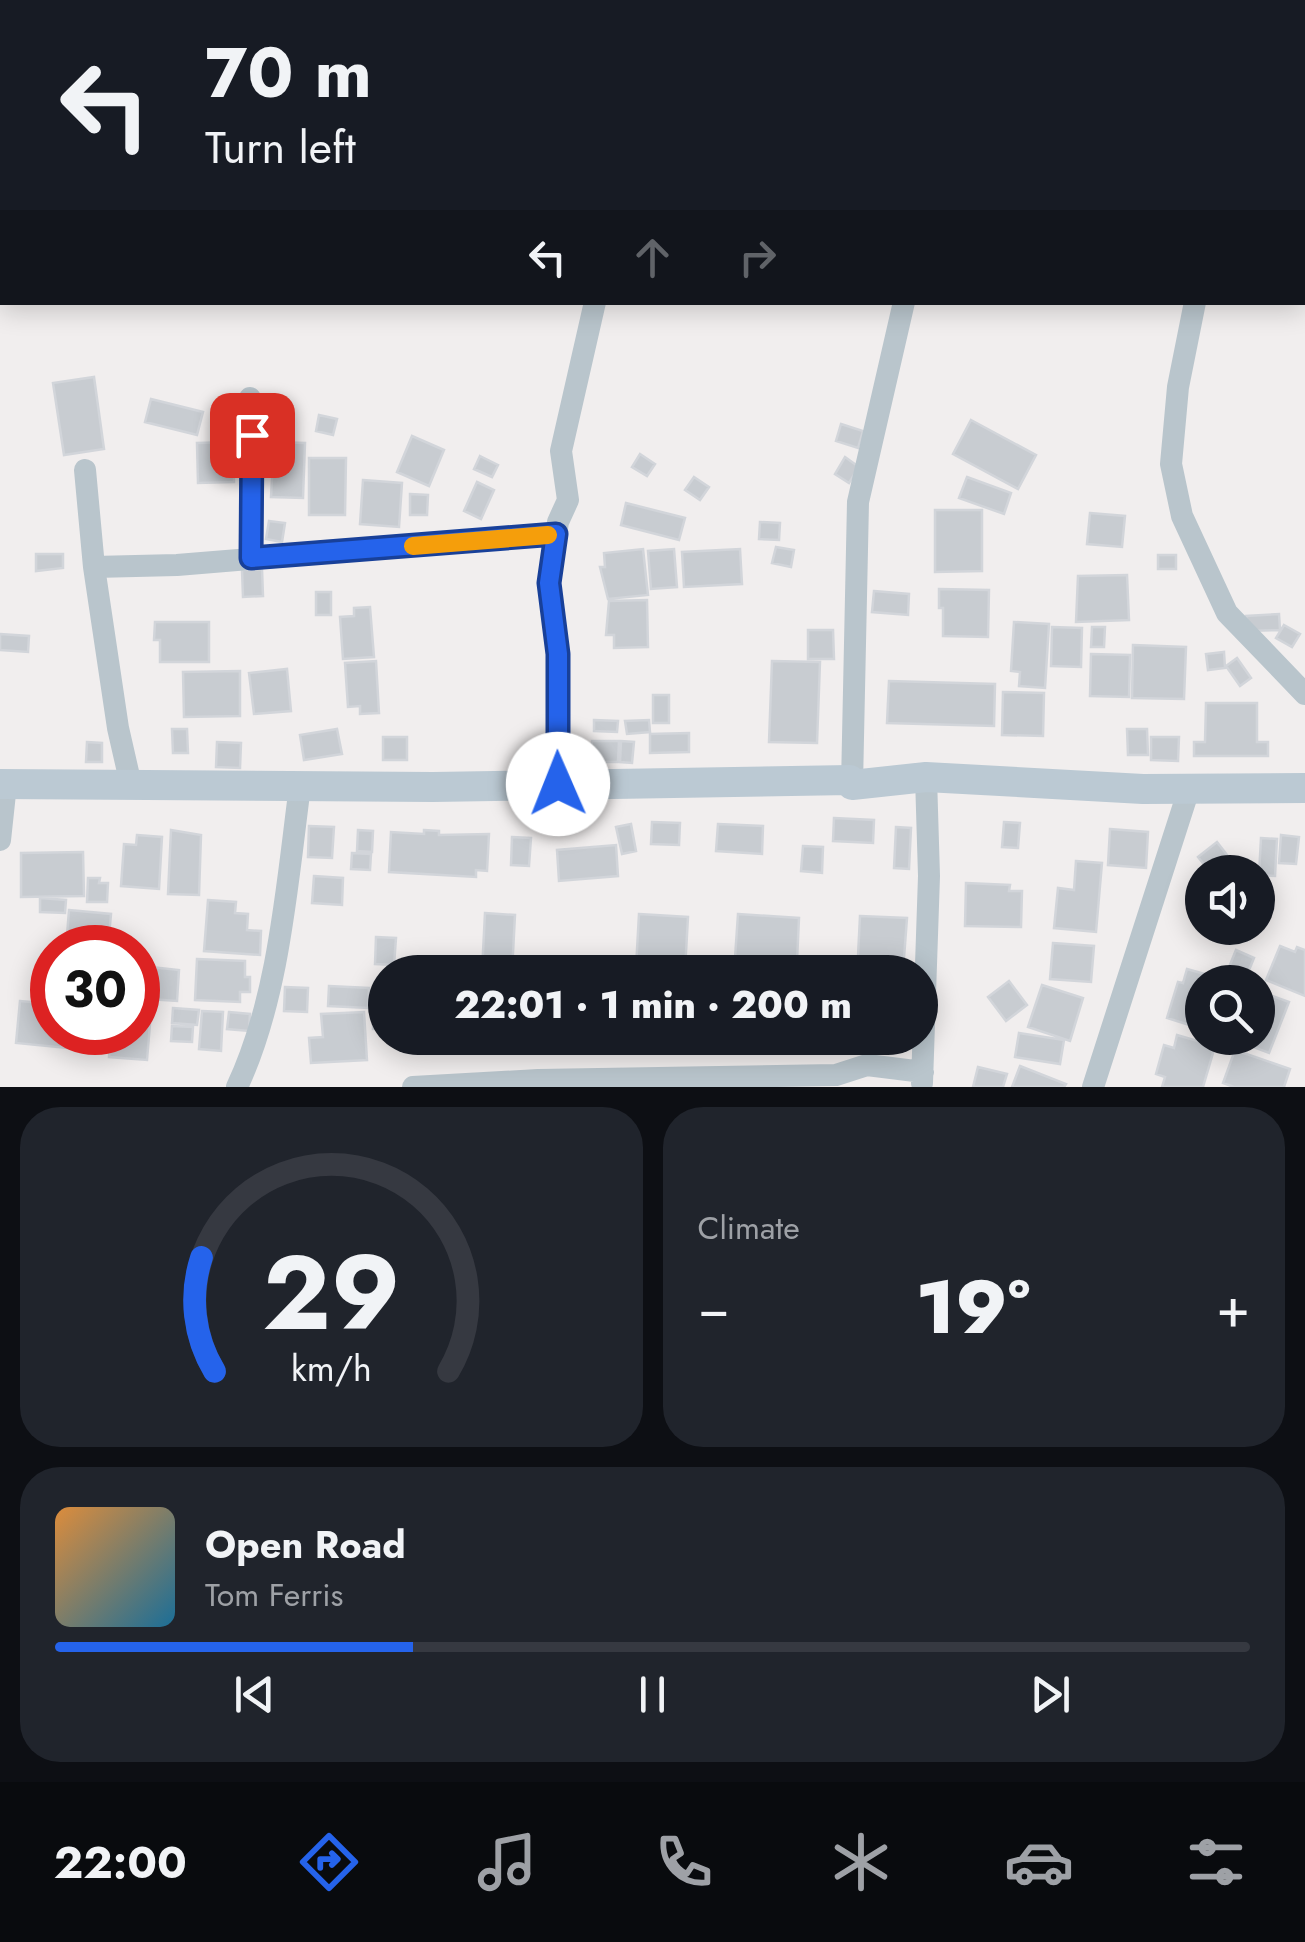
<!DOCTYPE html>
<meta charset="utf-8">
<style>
body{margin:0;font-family:Jost,sans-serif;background:#20242c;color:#f1f3f6;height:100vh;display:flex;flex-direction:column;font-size:38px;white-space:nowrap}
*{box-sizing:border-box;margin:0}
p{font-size:32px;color:#9ea1a6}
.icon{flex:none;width:55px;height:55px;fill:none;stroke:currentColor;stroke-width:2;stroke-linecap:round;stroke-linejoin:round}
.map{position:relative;height:1087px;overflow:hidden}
.sheet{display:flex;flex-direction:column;gap:20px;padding:20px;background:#0d0f14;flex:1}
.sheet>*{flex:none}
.guide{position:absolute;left:0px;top:0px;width:1305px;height:305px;box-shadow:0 5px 25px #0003;background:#171b24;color:#f1f3f6;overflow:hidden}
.tools{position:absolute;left:1185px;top:855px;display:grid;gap:20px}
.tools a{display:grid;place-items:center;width:90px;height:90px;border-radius:50%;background:#171b24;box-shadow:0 5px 25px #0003;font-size:50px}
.speed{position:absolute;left:30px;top:925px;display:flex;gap:20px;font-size:50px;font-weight:700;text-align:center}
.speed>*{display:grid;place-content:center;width:130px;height:130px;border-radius:50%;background:#171b24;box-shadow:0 5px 25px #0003;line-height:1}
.speed .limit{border:15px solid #d22;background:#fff;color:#111}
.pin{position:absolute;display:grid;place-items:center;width:85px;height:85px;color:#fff;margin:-42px;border-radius:20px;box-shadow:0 5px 15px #0006}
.me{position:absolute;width:110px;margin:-55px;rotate:359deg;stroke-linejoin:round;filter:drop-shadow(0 0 8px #0008)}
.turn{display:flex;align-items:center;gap:35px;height:210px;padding:0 40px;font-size:45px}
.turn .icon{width:130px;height:130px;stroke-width:2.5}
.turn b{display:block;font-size:70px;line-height:85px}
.lanes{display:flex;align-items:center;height:95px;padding:0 40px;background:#0003;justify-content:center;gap:50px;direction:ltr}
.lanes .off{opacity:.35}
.big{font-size:75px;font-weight:800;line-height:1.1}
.sheet .widget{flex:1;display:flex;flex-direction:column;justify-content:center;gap:15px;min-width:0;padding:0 35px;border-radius:40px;background:#20242c}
.sheet .dial{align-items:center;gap:0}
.dial svg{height:260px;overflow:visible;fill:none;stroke:#363941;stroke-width:7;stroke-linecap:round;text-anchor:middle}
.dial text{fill:#f1f3f6;stroke:none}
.song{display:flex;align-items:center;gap:30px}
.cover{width:120px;height:120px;border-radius:15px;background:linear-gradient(135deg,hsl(30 70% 55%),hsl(200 70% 35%))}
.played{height:10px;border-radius:5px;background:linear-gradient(90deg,#2563eb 30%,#363941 30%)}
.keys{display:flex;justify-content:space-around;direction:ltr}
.heat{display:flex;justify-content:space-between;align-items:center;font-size:55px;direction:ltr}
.sheet .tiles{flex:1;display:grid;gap:20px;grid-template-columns:1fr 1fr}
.widget:last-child{grid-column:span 2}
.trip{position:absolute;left:368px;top:955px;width:570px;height:100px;border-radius:50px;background:#171b24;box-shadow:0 5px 25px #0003;font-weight:800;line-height:100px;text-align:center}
.dock{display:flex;height:160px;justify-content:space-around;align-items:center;background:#090b0e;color:#9ea1a6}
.dock .icon{width:70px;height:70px}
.dock .on{color:#2563eb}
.dock b{font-size:45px;color:#f1f3f6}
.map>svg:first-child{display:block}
.building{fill:#c8ccd1;stroke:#d2d5da;stroke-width:2.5}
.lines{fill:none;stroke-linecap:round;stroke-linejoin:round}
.street{stroke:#b9c5cc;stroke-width:22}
.secondary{stroke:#bbc9d3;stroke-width:30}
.route-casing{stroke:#184099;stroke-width:25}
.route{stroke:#2563eb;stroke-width:18}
.slow{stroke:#f59e0b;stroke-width:18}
</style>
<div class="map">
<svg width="1305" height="1087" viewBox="0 0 1305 1087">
<rect width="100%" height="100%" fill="#f1eeee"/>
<path class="building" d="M94,377L104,449L64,455L53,383Z
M151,399L203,412L197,435L145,422Z
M319,415L337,419L333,435L316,431Z
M971,420L1036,455L1018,489L953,454Z
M841,424L863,431L858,448L836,441Z
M412,436L444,450L429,486L397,472Z
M233,442L234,482L198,483L197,443Z
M274,442L305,443L303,498L271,497Z
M640,454L655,464L647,476L632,467Z
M480,456L498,465L492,477L474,469Z
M845,457L859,467L849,483L835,474Z
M309,458H346L345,515H309Z
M694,477L709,487L700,500L685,490Z
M967,477L1011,493L1004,514L959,498Z
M363,480L402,483L399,527L360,524Z
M477,482L494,490L481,519L464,511Z
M410,494L428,495L427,515H410Z
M626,503L685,518L679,540L621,525Z
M935,510H982V571L935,572Z
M1090,513L1125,516L1122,547L1087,544Z
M269,521L285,523L282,542L266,539Z
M760,522L780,523L779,540L759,539Z
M776,547L794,550L791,567L772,563Z
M643,549L648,595L608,599L600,567H605L604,553Z
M674,549L677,587L651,589L648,551Z
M740,549L742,584L684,587L682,552Z
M36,554H63V568L36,571Z
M1158,555H1176V569H1158Z
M262,569L263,596L243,597L242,570Z
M1127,575L1129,620L1076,622L1078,576Z
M939,589L989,590L988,637L943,636V608H939Z
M874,591L909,594L908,615L872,612Z
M316,592H331V615H316Z
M647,600L648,647L614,648V635H606L609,601Z
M370,607L374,657L343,659L340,617L354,616V608Z
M1279,614L1280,630L1247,631L1246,616Z
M155,622H209V662H160V640H154Z
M1014,622L1049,624L1045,688L1019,686L1020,672L1011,671Z
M1284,625L1300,634L1292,647L1276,638Z
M1052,627L1082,628L1081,667L1051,666Z
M1092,627H1105L1104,647H1091Z
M808,630H833L834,659H808Z
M0,634L29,636L28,652L0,650Z
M1133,645L1186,647L1184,699L1132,698Z
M1224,652L1225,668L1208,670L1206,654Z
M1091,654L1130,655L1129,697L1090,696Z
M1237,658L1251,678L1240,686L1226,666Z
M376,661L379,713L360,714V706L348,707L345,663Z
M772,661L820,662L817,743L769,742Z
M287,669L291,711L254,714L249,673Z
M240,671V716L184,717L183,672Z
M889,681L995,684L994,726L887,723Z
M1003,692L1044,693L1043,736L1002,735Z
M653,695H669V723H653Z
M1206,703H1257V742H1268V756H1194V742H1205Z
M594,720L618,721L617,732L594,731Z
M649,720L650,732L627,734L625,721Z
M172,729H187L188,753H173Z
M337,729L342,754L304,760L300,735Z
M1127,729H1147L1148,755H1128Z
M689,733V752L650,753V734Z
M383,737H407V760H383Z
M1151,737H1179L1178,761L1151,760Z
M592,741H619L618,762H591Z
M621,741L634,742L632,763L620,762Z
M87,742L102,743V762H86Z
M217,742L241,743L240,768L216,767Z
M527,755L546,756V771L526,770Z
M834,818L874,820L873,843L833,841Z
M652,822L680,823L679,845L651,844Z
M1004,822L1020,823L1018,848L1002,847Z
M631,824L636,851L622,854L616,827Z
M718,824L763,826L762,854L716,851Z
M309,826L334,827L332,858L308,857Z
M896,827L911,828L909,869L894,868Z
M1110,829L1148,832L1146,868L1108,865Z
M171,830L201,835L199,895L168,894Z
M358,830L373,831L372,852L357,851Z
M424,830L439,831V835L489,834L487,871L476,870V877L389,872L391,832L424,834Z
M137,835L162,837L159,889L121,886L124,844L136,845Z
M1281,835L1299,837L1296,864L1279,863Z
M512,837L531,838L529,866L511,865Z
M1261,838L1277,839L1275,876L1259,875Z
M1217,842L1234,864L1224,872H1210L1198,857Z
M616,845L618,876L559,881L557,850Z
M803,846L823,847L822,873L801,871Z
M83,852L84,896L21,897V853Z
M352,853L371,854L370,870L351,869Z
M1076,861L1102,863L1096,932L1054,928L1058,888L1074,890Z
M314,876L343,878L342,905L312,903Z
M88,878H100L99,883H108L107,902H87Z
M966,883L1010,885L1009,891H1022L1021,927L965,926Z
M40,898L66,900L65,913L40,912Z
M208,900L236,902L235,913L248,914L247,930L261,931L260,955L204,951Z
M69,910L111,914L108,948H66Z
M485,913L515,915L512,972H482Z
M639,914L688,917L685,970L636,968Z
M738,914L799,918L797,961L735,958Z
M860,916L907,918L904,958L858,956Z
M376,937L396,938L394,965L375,964Z
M1053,943L1094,946L1091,982L1050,979Z
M1280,946L1295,952L1297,947L1305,950V996L1266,980Z
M1236,950L1254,958L1245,980L1227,972Z
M197,959L245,961V977H250V992H240V1002L195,1000Z
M803,960L831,962L830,972H802Z
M854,962L904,965V972H853Z
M750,964L791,967V972H749Z
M151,967L179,970L177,1001L149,999Z
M1187,969L1233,982H1202V1029L1167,1018L1178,982L1183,983Z
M1009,981L1027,1005L1006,1021L988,997Z
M1042,985L1083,998L1070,1041L1028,1027Z
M329,986L369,988L368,1008L328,1006Z
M285,987L308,988L307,1012L284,1011Z
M375,989H385V1029H373Z
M1262,992L1289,1002L1269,1053L1243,1043L1245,1038H1258V1004Z
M20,1001L52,1004V1032H108L107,1052L16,1043Z
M173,1008L199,1010L197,1025L172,1023Z
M202,1011L223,1012L221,1051L199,1049Z
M229,1012L250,1014L249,1031L227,1029Z
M364,1012L367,1060L311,1063L309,1038L323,1037L321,1014Z
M138,1023L150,1024L147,1060L109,1057L111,1032H138Z
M172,1026L193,1027L192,1042L171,1041Z
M1019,1033L1064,1040L1060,1064L1015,1057Z
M1177,1035L1215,1046L1203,1087H1162L1165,1077L1156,1074L1164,1045L1174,1048Z
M587,1038H646L632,1039L631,1045L587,1043Z
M1235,1050L1290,1069L1284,1087H1234L1223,1083Z
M1020,1066L1066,1084L1064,1087H1012Z
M978,1067L1007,1074L1003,1087H973Z"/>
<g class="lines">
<path class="street" d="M565,0L570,2
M963,2V0
M1224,2L1225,0
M1195,302L1178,387L1171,464L1182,516L1227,613L1305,694
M250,398L251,558
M85,470L94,567
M558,784V654L549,583L558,522L568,500L561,451L595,302
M131,785L118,728L94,567L177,565L556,534
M852,785L858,502L904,302
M0,840L6,784
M922,1083L929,876L926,777
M237,1087C279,998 287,884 300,786
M413,1087L538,1080L836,1075L867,1065L923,1072
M1093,1087L1189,789"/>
<path class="secondary" d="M0,784L433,787L850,780L852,785L926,777L1143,789L1305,788"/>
</g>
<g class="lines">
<defs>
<path id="route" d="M252,435L251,558L556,534L549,583L558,654V784"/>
</defs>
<use href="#route" class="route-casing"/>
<use href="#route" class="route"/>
<path class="slow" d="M413,546L548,535"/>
</g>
</svg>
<div class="tools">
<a><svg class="icon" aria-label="sound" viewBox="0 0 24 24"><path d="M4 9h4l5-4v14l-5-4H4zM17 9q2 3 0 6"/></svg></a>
<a><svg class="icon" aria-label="search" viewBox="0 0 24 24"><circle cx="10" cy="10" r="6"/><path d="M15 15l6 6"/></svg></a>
</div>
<div class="speed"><div class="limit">30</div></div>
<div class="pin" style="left:252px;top:435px;background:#d93025"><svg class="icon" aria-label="arrive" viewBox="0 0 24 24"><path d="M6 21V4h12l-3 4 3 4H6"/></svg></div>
<svg class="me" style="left:558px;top:784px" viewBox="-20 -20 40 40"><circle r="19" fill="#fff"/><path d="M0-13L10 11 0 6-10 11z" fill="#2563eb"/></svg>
<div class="trip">22:01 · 1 min · 200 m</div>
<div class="guide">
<div class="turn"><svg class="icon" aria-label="left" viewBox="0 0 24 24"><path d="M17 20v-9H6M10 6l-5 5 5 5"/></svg><div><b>70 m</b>Turn left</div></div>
<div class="lanes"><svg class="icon" aria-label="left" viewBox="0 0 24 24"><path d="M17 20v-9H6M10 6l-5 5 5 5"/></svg><svg class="icon off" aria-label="ahead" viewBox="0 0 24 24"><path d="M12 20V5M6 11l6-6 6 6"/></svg><svg class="icon off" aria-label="right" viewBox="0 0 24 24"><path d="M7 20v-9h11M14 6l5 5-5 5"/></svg></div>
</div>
</div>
<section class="sheet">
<div class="tiles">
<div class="widget dial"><svg viewBox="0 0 100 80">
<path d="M14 69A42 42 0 1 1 86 69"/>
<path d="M14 69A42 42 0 0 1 10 34" stroke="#2563eb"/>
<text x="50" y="56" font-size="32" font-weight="700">29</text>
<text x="50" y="72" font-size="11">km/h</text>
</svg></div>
<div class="widget"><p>Climate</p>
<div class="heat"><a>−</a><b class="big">19°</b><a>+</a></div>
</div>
<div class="widget">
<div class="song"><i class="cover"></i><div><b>Open Road</b><p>Tom Ferris</p></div></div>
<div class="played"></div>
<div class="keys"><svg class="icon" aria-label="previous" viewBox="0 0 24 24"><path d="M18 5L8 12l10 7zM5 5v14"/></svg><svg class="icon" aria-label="pause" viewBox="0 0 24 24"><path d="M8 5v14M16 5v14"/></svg><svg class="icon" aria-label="next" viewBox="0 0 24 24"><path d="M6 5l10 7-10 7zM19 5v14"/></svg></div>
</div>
</div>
</section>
<nav class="dock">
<b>22:00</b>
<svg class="icon on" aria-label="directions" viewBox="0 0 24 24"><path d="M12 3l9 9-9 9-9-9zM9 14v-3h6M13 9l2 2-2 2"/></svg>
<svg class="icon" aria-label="music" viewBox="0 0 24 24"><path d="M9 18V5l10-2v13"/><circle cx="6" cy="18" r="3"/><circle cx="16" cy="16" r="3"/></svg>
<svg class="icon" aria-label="phone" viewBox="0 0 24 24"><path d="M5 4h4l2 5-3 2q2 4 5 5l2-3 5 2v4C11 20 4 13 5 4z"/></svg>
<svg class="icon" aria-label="climate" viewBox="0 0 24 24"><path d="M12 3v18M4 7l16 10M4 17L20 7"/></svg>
<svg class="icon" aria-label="car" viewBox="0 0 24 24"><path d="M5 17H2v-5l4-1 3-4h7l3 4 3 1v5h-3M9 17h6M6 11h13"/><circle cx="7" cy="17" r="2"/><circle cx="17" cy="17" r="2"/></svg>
<svg class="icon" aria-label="filters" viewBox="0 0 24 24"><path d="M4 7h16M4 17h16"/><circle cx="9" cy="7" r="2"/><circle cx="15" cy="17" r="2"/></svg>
</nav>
